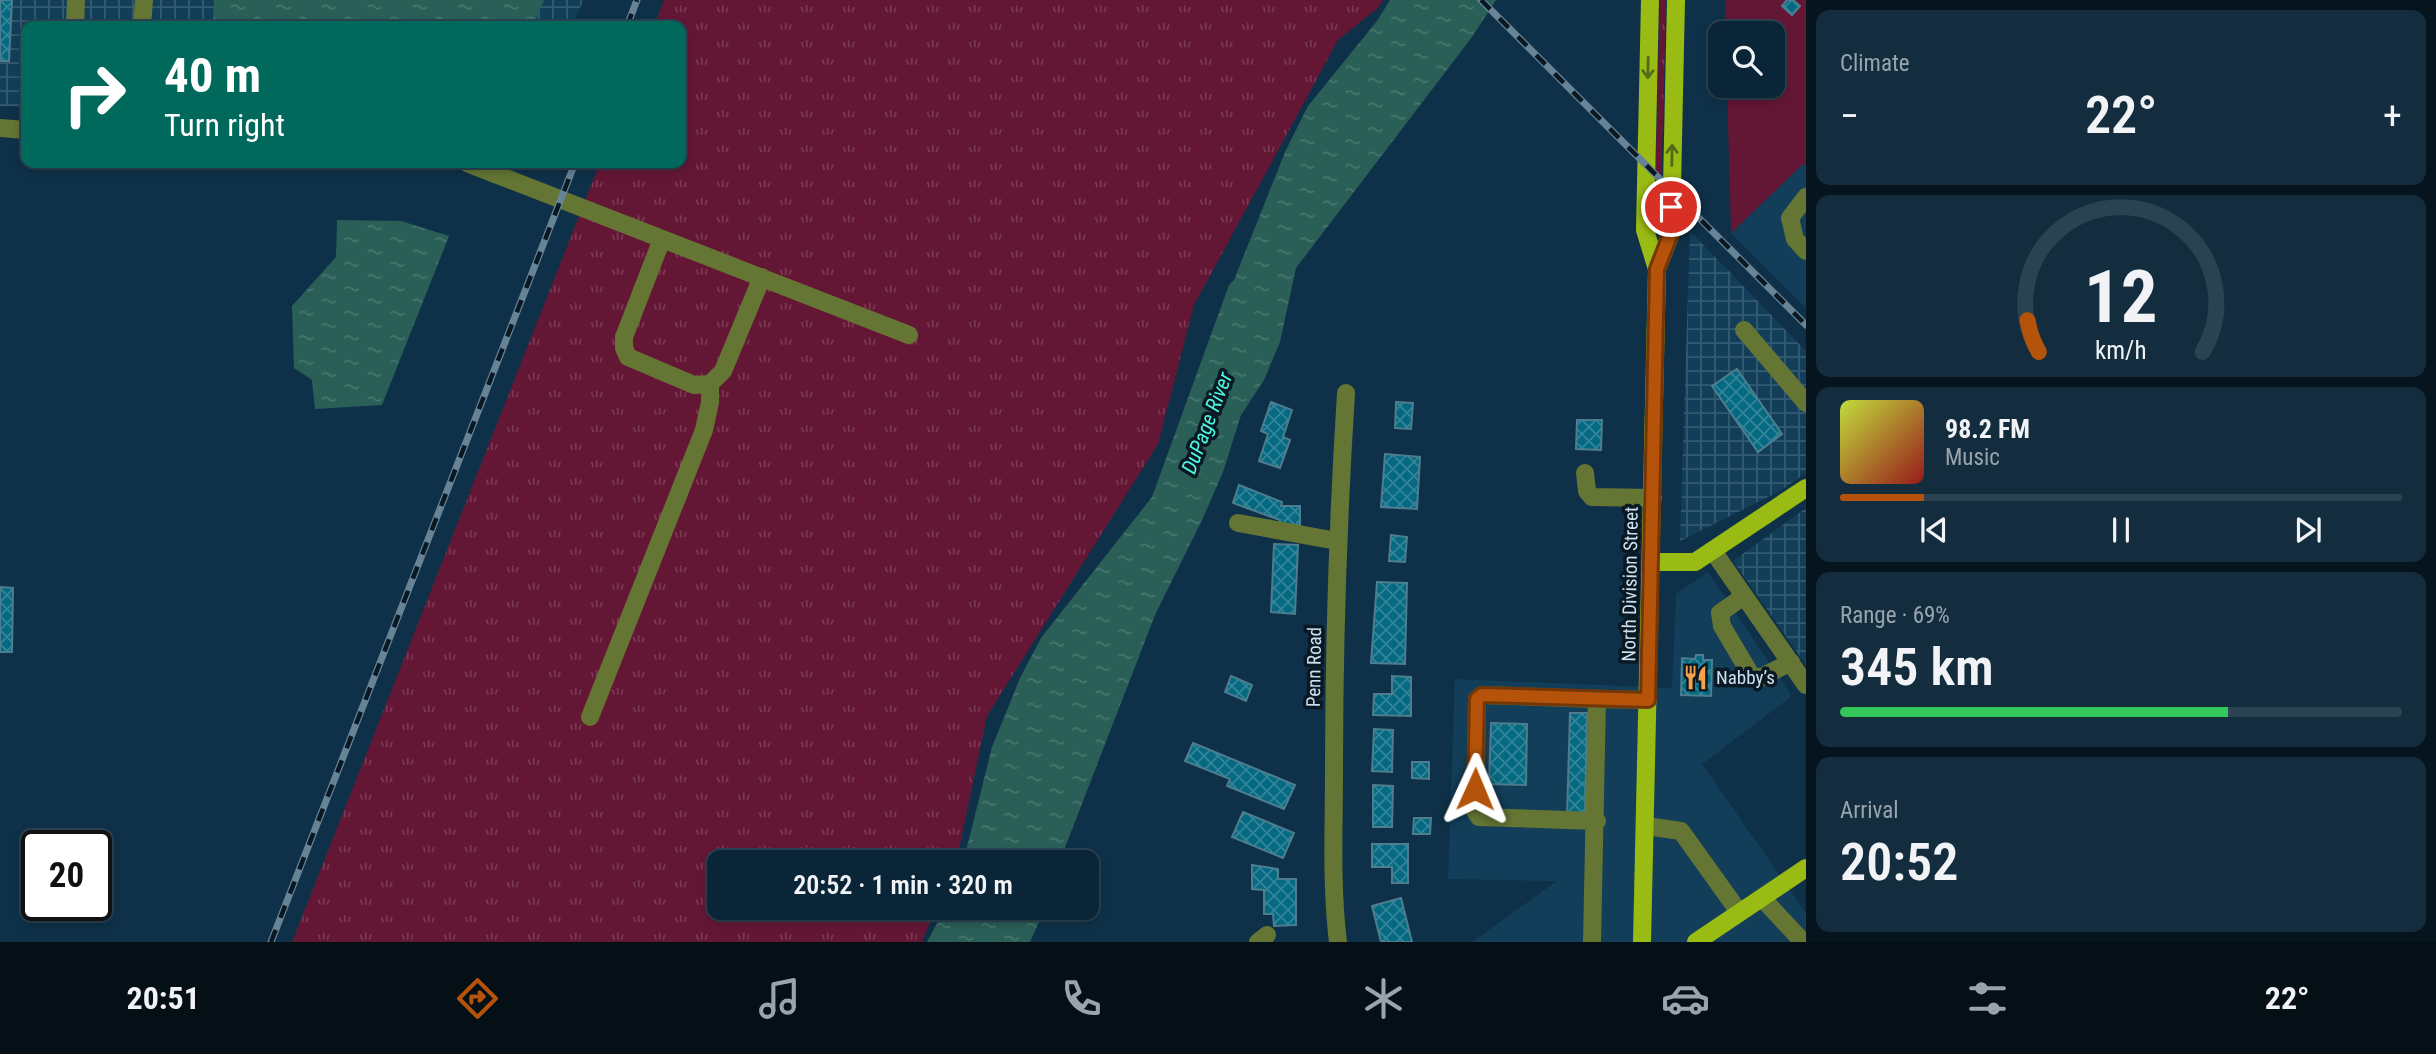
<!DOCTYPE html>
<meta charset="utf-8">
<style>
body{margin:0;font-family:"Roboto Condensed",sans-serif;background:#132d3f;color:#f1f3f6;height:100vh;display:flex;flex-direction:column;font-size:26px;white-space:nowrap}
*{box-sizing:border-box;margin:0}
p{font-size:23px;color:#99a5ad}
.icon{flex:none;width:38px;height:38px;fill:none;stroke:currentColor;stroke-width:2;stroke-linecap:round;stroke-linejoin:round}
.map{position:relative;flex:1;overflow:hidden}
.side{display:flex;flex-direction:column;gap:10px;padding:10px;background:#06141e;width:630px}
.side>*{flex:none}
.banner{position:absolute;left:21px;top:21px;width:665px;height:147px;border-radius:14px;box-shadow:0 4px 10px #0003,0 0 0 2px #2a4252;background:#00695c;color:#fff;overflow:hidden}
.fabs{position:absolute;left:1708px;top:21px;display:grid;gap:14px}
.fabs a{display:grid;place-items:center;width:77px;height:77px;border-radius:14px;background:#0a2537;box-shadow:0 4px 10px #0003,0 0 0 2px #2a4252;font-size:35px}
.speed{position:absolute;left:21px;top:830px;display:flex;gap:14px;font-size:35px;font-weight:700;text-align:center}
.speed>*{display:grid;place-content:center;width:91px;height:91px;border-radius:50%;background:#0a2537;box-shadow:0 4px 10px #0003,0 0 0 2px #2a4252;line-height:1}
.speed .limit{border:4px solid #111;border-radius:10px;background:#fff;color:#111}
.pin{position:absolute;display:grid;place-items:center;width:60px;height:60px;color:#fff;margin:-30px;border:4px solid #fff;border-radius:50%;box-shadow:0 2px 7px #0007}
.me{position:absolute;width:77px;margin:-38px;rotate:1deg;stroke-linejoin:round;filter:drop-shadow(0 0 5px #0008)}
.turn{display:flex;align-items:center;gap:24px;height:147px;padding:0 28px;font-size:32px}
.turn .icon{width:91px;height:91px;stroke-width:2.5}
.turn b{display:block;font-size:49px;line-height:60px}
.big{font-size:52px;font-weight:600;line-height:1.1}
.side .widget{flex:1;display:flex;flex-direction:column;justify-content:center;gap:10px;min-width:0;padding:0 24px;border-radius:14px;background:#132d3f}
.side .dial{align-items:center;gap:0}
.dial svg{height:182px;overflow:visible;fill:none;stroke:#2a4252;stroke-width:7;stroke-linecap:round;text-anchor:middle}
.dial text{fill:#f1f3f6;stroke:none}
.song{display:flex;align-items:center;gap:21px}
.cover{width:84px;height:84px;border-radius:10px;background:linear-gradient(135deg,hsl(70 70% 55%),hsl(0 70% 35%))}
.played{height:7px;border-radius:4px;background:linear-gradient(90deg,#b45309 15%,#2a4252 15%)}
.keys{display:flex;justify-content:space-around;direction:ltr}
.heat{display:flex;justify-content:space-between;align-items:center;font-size:38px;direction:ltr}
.charge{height:10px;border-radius:5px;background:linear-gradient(90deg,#34c759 69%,#2a4252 0)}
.trip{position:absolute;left:707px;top:850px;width:392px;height:70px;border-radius:14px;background:#0a2537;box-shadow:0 4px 10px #0003,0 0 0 2px #2a4252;font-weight:600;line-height:70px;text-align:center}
.menu{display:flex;height:112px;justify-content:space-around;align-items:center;background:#040f16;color:#99a5ad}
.menu .icon{width:49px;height:49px}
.menu .active{color:#b45309}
.menu b{font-size:32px;color:#f1f3f6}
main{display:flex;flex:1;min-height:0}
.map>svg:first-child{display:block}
.built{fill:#123e59}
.industrial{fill:url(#industrial-grid)}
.grass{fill:url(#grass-tufts)}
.park{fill:#641735}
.water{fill:url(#water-ripples)}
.building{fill:url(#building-cross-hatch);stroke:#4d7d8e;stroke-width:2}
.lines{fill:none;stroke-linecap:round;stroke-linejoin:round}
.minor{stroke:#647534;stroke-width:18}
.major{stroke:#9abb13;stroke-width:18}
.rail-casing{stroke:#678396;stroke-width:7}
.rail{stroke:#091822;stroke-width:4.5;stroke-dasharray:13;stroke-linecap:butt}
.oneway{stroke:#526a1a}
.route-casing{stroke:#753606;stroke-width:18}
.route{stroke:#b45309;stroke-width:12}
.labels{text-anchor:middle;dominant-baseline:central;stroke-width:7;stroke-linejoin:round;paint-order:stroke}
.street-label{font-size:19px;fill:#cde0ef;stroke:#091822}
.poi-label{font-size:19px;fill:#cde0ef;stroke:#091822;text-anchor:start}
.water-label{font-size:21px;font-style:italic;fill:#4ef8e1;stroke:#091822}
</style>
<main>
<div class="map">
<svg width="1806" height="942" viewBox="0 0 1806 942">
<defs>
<pattern id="industrial-grid" width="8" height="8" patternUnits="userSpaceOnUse" patternTransform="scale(1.75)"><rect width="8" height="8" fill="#123e59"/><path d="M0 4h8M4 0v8" fill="none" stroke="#335a71"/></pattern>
<pattern id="grass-tufts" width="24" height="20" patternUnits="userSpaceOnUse" patternTransform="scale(1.75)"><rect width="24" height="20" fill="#641735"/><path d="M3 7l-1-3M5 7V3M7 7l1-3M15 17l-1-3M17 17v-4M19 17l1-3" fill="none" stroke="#793853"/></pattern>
<pattern id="water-ripples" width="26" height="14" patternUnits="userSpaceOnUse" patternTransform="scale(1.75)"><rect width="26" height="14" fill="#2a5f57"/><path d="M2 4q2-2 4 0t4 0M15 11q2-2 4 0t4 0" fill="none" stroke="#48766f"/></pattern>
<pattern id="building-cross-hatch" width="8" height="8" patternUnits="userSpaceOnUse" patternTransform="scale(1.75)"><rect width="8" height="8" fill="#046981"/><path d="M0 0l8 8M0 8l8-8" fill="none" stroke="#338599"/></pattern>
</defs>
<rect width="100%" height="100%" fill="#0e3149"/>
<path class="built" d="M1803,163L1806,165V308L1731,233Z
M1708,572L1792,696L1702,764L1806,913V942H1472L1557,881L1448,879L1455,679L1672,688L1676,594Z"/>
<path class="industrial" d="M0,0H584L571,26H26V107L0,106Z
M1690,231L1806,351V473L1780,491L1680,541Z
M1806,508V665L1733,561Z"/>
<path class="grass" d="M664,0H1383L1379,7L1338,40L1194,305L1158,444L987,716L956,863H719V908H936L922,942H292L600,163H681V26H654Z
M1660,0H1666L1660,231H1654Z"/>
<path class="park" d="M1725,0H1806V165L1803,164L1731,233L1727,86H1773V33H1726Z"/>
<path class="water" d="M214,0H544L533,26H213Z
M1390,0H1496L1472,37L1296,268L1280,342L1264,380L1241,415L1223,472L1203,518L1155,615L1059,863H963L992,747L1020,678L1041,638L1152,497L1229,285L1234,280L1285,152L1308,106L1377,21Z
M337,220L401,221L449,236L382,405L315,409L312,380L294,368L292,306L336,257Z
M945,908H1045L1030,942H927Z"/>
<path class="building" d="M0,0H12L9,61H0Z
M1787,0H1793L1800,6L1792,15L1782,6Z
M1737,369L1782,434L1758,452L1712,386Z
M1271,402L1292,410L1283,437L1290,440L1280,468L1259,461L1268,434L1261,431Z
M1396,402L1413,403L1411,429L1395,428Z
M1577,420H1602L1601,450L1576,449Z
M1385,454L1420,457L1417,509L1381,507Z
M1239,485L1282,502L1281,506H1300V525L1280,524V520L1233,503Z
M1391,535L1407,537L1405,562L1389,561Z
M1274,544L1298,545L1295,614L1271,612Z
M1377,582L1407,583L1405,664L1371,663Z
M0,587L13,588L12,652H0Z
M1696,655H1703V660H1712L1711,696L1681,695L1682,658L1695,659Z
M1231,676L1252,685L1246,701L1225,692Z
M1392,676L1411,677V716L1373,715L1374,694H1392Z
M1570,713H1587L1585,816H1567Z
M1491,723L1527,724L1526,785L1489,784Z
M1374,729L1393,730L1392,772L1372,771Z
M1193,743L1295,785L1284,809L1227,786L1230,779L1185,761Z
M1412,762H1429V779L1412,778Z
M1373,785L1393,786L1392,827H1373Z
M1243,812L1294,833L1283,858L1232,837Z
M1414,818H1431L1430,834H1413Z
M1372,844H1408V883H1392V867H1372Z
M1252,865L1278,869V879H1296V925L1274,926L1273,914H1264V890L1252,889Z
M1401,898L1412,942H1381L1372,906Z"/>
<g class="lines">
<path class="minor" d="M75,26L76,0
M142,26L144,0
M0,128L26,130
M467,163L909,335
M1806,197L1790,218L1795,239L1806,251
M662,239L624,337V348L628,357L694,385L710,384L723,371L762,277
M1744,330L1806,403
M1585,473L1587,491L1592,497L1653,498
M1238,523L1337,541
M1713,551L1806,685
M1744,596L1720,613L1722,626L1751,675L1760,678L1791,662
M590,717L704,430L710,402V384
M1597,821L1479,817L1475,811L1477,699L1482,695L1597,699
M1646,826L1681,831L1739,912
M1762,898L1803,942
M1258,942L1267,935
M1338,942C1331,886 1334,828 1334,771C1334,645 1338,519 1346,393
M1592,942L1597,699L1648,700"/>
<path class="major" d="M1657,269L1671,233L1676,0
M1652,562H1695L1806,488
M1642,942L1657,269L1645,230L1650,0
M1696,942L1806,868"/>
<defs>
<path id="rail" d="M1481,0L1806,325
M627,26L637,0
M271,942L575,163"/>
</defs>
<use href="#rail" class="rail-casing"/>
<use href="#rail" class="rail"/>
</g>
<defs><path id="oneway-shaft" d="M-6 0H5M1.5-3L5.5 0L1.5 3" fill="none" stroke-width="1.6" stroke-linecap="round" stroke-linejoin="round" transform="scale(1.75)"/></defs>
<g class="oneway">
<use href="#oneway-shaft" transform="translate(1648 68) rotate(91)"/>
<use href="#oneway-shaft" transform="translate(1672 155) rotate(-89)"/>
</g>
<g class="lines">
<defs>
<path id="route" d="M1475,789L1477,699L1482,695L1648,700L1657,269L1671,233V207"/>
</defs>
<use href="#route" class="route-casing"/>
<use href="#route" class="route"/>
</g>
<defs>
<symbol id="restaurant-bare" viewBox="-9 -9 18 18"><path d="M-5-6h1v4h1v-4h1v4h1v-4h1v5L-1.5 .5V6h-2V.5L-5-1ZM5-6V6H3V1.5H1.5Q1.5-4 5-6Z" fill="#f8a04b" stroke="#091822" stroke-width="2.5" paint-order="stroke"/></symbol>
</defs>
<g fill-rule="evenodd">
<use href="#restaurant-bare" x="1678" y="660" width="35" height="35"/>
</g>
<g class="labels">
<g class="street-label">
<text transform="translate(1630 584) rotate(-89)">North Division Street</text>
<text transform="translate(1314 667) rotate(-89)">Penn Road</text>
</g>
<g class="poi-label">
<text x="1716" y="677">Nabby’s</text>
</g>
<g class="water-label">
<text transform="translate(1207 423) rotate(-69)">DuPage River</text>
</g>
</g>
</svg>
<div class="fabs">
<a><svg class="icon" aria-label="search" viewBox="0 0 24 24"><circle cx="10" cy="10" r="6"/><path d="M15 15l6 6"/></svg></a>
</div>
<div class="speed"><div class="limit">20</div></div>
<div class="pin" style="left:1671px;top:207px;background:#d93025"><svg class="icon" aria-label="arrive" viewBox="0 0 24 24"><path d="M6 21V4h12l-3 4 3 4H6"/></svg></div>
<svg class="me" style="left:1475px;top:789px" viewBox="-20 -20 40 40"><path d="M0-17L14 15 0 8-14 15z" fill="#b45309" stroke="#fff" stroke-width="4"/></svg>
<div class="trip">20:52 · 1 min · 320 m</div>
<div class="banner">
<div class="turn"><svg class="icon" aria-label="right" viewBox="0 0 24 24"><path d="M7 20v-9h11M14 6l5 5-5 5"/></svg><div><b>40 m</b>Turn right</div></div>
</div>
</div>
<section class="side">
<div class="widget"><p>Climate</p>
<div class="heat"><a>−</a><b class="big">22°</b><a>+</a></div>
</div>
<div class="widget dial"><svg viewBox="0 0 100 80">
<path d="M14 69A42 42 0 1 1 86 69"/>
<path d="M14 69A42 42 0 0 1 9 55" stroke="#b45309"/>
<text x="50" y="56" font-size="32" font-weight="700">12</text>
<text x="50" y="72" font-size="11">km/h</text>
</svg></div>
<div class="widget">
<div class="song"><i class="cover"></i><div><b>98.2 FM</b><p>Music</p></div></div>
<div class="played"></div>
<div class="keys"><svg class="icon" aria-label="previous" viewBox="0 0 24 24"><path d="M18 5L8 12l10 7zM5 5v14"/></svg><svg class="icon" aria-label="pause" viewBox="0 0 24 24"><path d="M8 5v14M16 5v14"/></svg><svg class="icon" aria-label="next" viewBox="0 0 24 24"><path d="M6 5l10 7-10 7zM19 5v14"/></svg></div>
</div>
<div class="widget"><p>Range · 69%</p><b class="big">345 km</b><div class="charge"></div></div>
<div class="widget"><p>Arrival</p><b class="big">20:52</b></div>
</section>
</main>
<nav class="menu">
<b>20:51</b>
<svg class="icon active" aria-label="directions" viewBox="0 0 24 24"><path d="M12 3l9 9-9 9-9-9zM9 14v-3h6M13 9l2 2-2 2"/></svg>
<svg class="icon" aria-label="music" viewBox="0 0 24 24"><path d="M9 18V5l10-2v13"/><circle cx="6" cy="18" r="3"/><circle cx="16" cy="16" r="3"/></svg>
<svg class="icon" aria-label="phone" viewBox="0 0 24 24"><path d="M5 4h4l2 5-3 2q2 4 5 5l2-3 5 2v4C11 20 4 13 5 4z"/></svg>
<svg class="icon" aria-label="climate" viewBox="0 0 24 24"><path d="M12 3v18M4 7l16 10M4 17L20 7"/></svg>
<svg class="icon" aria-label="car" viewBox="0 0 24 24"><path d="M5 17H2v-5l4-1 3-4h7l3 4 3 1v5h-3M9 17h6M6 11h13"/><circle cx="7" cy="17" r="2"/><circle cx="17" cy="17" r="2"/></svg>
<svg class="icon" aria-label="filters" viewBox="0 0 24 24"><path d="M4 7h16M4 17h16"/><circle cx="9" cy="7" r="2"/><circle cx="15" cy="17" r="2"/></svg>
<b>22°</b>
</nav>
